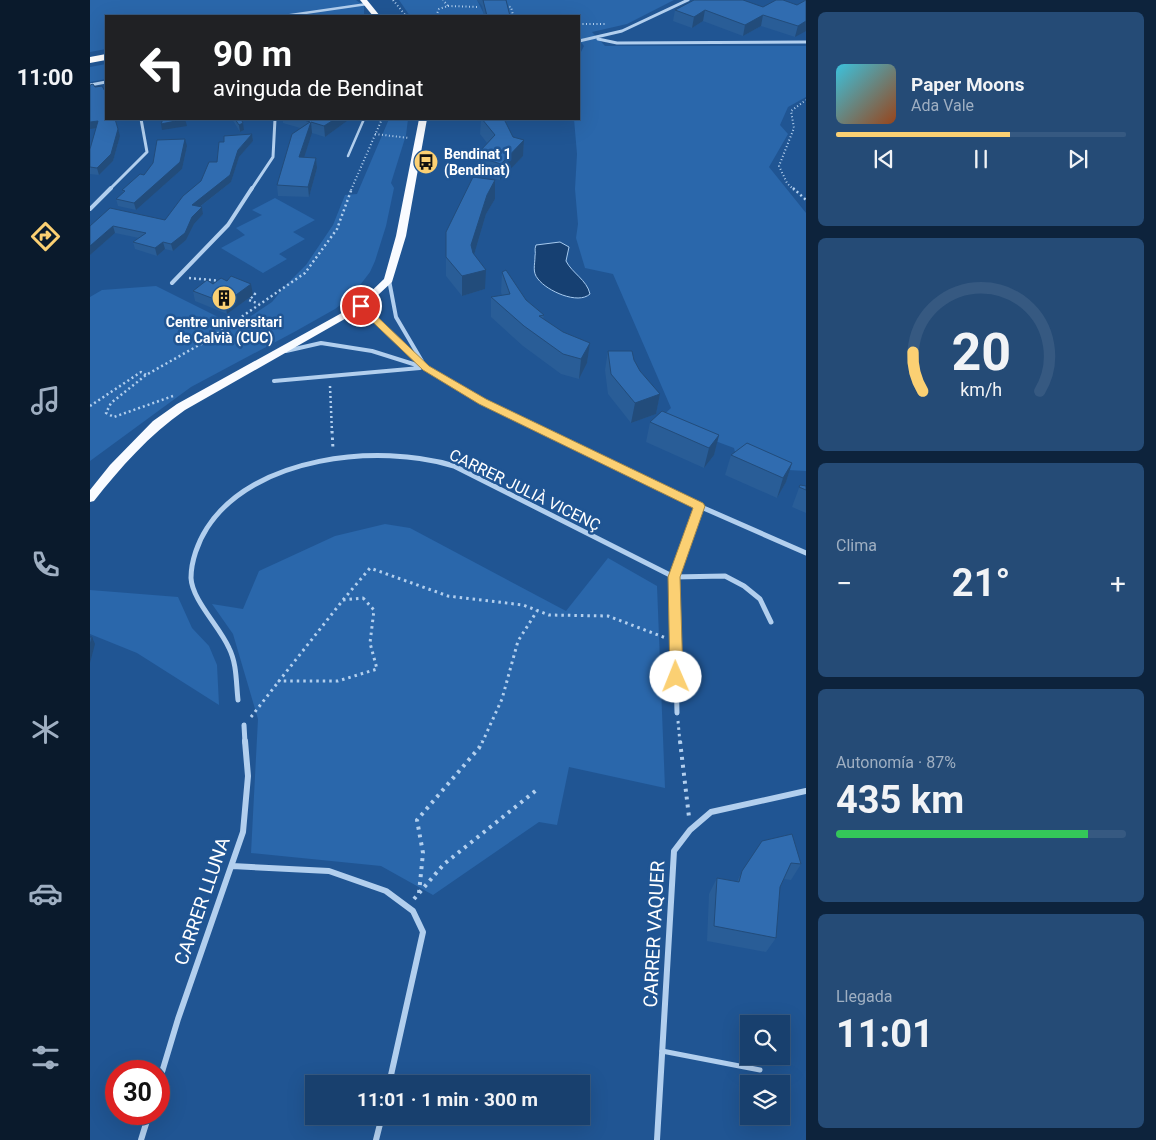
<!DOCTYPE html>
<html lang="es">
<meta charset="utf-8">
<style>
body{margin:0;font-family:Roboto,sans-serif;background:#254b76;color:#f1f3f6;height:100vh;display:flex;flex-direction:column;font-size:19px;white-space:nowrap}
*{box-sizing:border-box;margin:0}
p{font-size:16px;color:#9fafc2}
.icon{flex:none;width:28px;height:28px;fill:none;stroke:currentColor;stroke-width:2;stroke-linecap:round;stroke-linejoin:round}
.map{position:relative;flex:1;overflow:hidden}
.sheet{display:flex;flex-direction:column;gap:12px;padding:12px;background:#0d233c;width:350px}
.sheet>*{flex:none}
.top-card{position:absolute;left:15px;top:15px;width:475px;height:105px;border-radius:0px;box-shadow:0 5px 20px #0002,0 0 0 1px #365981;background:#202124;color:#fff;overflow:hidden}
.buttons{position:absolute;left:650px;top:1015px;display:grid;gap:10px}
.buttons a{display:grid;place-items:center;width:50px;height:50px;border-radius:0px;background:#18406e;box-shadow:0 5px 20px #0002,0 0 0 1px #365981;font-size:25px}
.speed{position:absolute;left:15px;top:1060px;display:flex;gap:10px;font-size:25px;font-weight:700;text-align:center}
.speed>*{display:grid;place-content:center;width:65px;height:65px;border-radius:50%;background:#18406e;box-shadow:0 5px 20px #0002,0 0 0 1px #365981;line-height:1}
.speed .limit{border:8px solid #d22;background:#fff;color:#111}
.pin{position:absolute;display:grid;place-items:center;width:42px;height:42px;color:#fff;margin:-21px;border:2px solid #fff;border-radius:50%;box-shadow:0 1px 5px #0007}
.me{position:absolute;width:55px;margin:-28px;rotate:359deg;stroke-linejoin:round;filter:drop-shadow(0 0 4px #0008)}
.turn{display:flex;align-items:center;gap:18px;height:105px;padding:0 25px;font-size:22px}
.turn .icon{width:65px;height:65px;stroke-width:2.5}
.turn b{display:block;font-size:35px;line-height:42px}
.big{font-size:38px;font-weight:700;line-height:1.1}
.sheet .widget{flex:1;display:flex;flex-direction:column;justify-content:center;gap:8px;min-width:0;padding:0 18px;border-radius:8px;background:#254b76}
.sheet .dial{align-items:center;gap:0}
.dial svg{height:130px;overflow:visible;fill:none;stroke:#365981;stroke-width:7;stroke-linecap:round;text-anchor:middle}
.dial text{fill:#f1f3f6;stroke:none}
.song{display:flex;align-items:center;gap:15px}
.cover{width:60px;height:60px;border-radius:8px;background:linear-gradient(135deg,hsl(190 70% 55%),hsl(20 70% 35%))}
.played{height:5px;border-radius:2px;background:linear-gradient(90deg,#fbd073 60%,#365981 60%)}
.keys{display:flex;justify-content:space-around;direction:ltr}
.heat{display:flex;justify-content:space-between;align-items:center;font-size:28px;direction:ltr}
.charge{height:8px;border-radius:4px;background:linear-gradient(90deg,#34c759 87%,#365981 0)}
.trip{position:absolute;left:215px;top:1075px;width:285px;height:50px;border-radius:0px;background:#18406e;box-shadow:0 5px 20px #0002,0 0 0 1px #365981;font-weight:700;line-height:50px;text-align:center}
main{display:flex;flex:1;min-height:0}
.tab-bar{display:flex;flex-direction:column;width:90px;justify-content:space-around;align-items:center;background:#0a1a2c;color:#9fafc2}
.tab-bar .icon{width:35px;height:35px}
.tab-bar .active{color:#fbd073}
.tab-bar b{font-size:22px;color:#f1f3f6}
.map>svg:first-child{display:block}
.green{fill:#2a67ab}
.water{fill:#164072;stroke:#a6caef}
.lines{fill:none;stroke-linecap:round;stroke-linejoin:round}
.path-far3{stroke:#b2cfee;stroke-width:2;stroke-dasharray:1 2.5;stroke-linecap:butt}
.path-far2{stroke:#b2cfee;stroke-width:2.5;stroke-dasharray:2 3;stroke-linecap:butt}
.path-far1{stroke:#b2cfee;stroke-width:3;stroke-dasharray:2.5 4;stroke-linecap:butt}
.path{stroke:#b2cfee;stroke-width:4;stroke-dasharray:3 5;stroke-linecap:butt}
.lane-far1{stroke:#b2cfee;stroke-width:2.5}
.lane{stroke:#b2cfee;stroke-width:5}
.street-far3{stroke:#b2cfee;stroke-width:3}
.street-far2{stroke:#b2cfee;stroke-width:4}
.street-far1{stroke:#b2cfee;stroke-width:5}
.street{stroke:#b2cfee;stroke-width:6}
.primary{fill:#f9fbff;fill-rule:evenodd}
.highway{fill:#fff;fill-rule:evenodd}
.wall{fill:#295d97}
.shaded-wall{fill:#224c7b}
.building{fill:#306cb0;stroke:#224c7b}
.route{fill:#fbd073;stroke:#a3874b}
.labels{text-anchor:middle;dominant-baseline:central;stroke-width:5;stroke-linejoin:round;paint-order:stroke}
.far-poi-label{font-size:14px;font-weight:bold;fill:#fff;stroke:#205593;text-anchor:start}
.street-label{font-size:16px;fill:#fff;stroke:#205593}
.near-street-label{font-size:19px;fill:#fff;stroke:#205593}
</style>
<main>
<nav class="tab-bar">
<b>11:00</b>
<svg class="icon active" aria-label="directions" viewBox="0 0 24 24"><path d="M12 3l9 9-9 9-9-9zM9 14v-3h6M13 9l2 2-2 2"/></svg>
<svg class="icon" aria-label="music" viewBox="0 0 24 24"><path d="M9 18V5l10-2v13"/><circle cx="6" cy="18" r="3"/><circle cx="16" cy="16" r="3"/></svg>
<svg class="icon" aria-label="phone" viewBox="0 0 24 24"><path d="M5 4h4l2 5-3 2q2 4 5 5l2-3 5 2v4C11 20 4 13 5 4z"/></svg>
<svg class="icon" aria-label="climate" viewBox="0 0 24 24"><path d="M12 3v18M4 7l16 10M4 17L20 7"/></svg>
<svg class="icon" aria-label="car" viewBox="0 0 24 24"><path d="M5 17H2v-5l4-1 3-4h7l3 4 3 1v5h-3M9 17h6M6 11h13"/><circle cx="7" cy="17" r="2"/><circle cx="17" cy="17" r="2"/></svg>
<svg class="icon" aria-label="filters" viewBox="0 0 24 24"><path d="M4 7h16M4 17h16"/><circle cx="9" cy="7" r="2"/><circle cx="15" cy="17" r="2"/></svg>
</nav>
<div class="map">
<svg width="716" height="1140" viewBox="0 0 716 1140">
<rect width="100%" height="100%" fill="#205593"/>
<path class="green" d="M0,0H266L274,6V16H16V49L0,52Z
M309,0H387L395,16H320Z
M413,0H584L537,24L502,32L515,46H716V97L698,107L690,125L698,134L679,167L716,213V471L698,470L645,452L644,448L577,423L566,422L581,408L523,274L495,268L486,238L488,224L485,189L487,154L484,119H489V56L494,46L489,40V16H417Z
M16,64V79L0,82V67Z
M299,119H318L316,135L301,183L304,188L296,226L285,261L280,272L261,297L245,309L206,331L101,387L0,461V297L12,290L66,286L146,326L182,302L196,285L216,265L243,225L255,195L267,194Z
M185,198L225,220L203,232L215,239L189,254L197,259L173,273L131,248L155,235L146,228L172,215L162,210Z
M295,524L320,528L476,611L518,558L567,586L575,788L479,767L467,825L449,822L343,895L291,866L161,853L168,719L143,634L122,604L153,609L169,571L245,536Z
M0,590L88,597L102,628L119,646L127,665L129,705L47,653L0,634Z"/>
<path class="water" d="M470,242L479,247L476,261C482,273 497,280 500,294C488,305 457,291 448,279C442,272 445,265 445,256C446,252 444,250 446,245Z"/>
<g class="lines">
<path class="path-far3" d="M303,0L316,16
M358,6L389,7
M416,6L421,7L423,15L426,16
M346,16L349,9L358,6L353,0
M489,24H516
M285,134L319,138
M261,190L292,119
M704,190L697,183L689,166L704,128L701,111L716,100"/>
<path class="path-far2" d="M703,188L716,200
M99,278L132,281
M159,292L165,294L159,300L169,304
M240,386L242,432
M83,396L24,417L16,413L21,403L56,375L118,340L215,273L247,229L262,188
M0,406L51,372L56,375"/>
<path class="path-far1" d="M242,431L243,449
M273,598L284,610L280,643L287,669L248,681H189L253,600Z
M253,600L280,568L358,596L433,605L459,615L518,616L576,638
M161,717L189,681
M588,721L590,743
M392,743L412,699L428,641L447,611"/>
<path class="path" d="M590,741L599,817
M329,893L333,853L327,820L389,748L392,741
M324,899L354,864L449,788"/>
<path class="lane-far1" d="M194,16L277,4
M258,156L274,119"/>
<path class="lane" d="M572,1051L670,1070"/>
<path class="street-far3" d="M508,39L527,43L716,42
M489,41L532,31L598,0
M0,85L16,82
M19,190L57,152L51,119
M161,190L183,157L185,119"/>
<path class="street-far2" d="M0,209L21,188
M299,280L306,317L336,368
M82,283L138,225L162,188
M271,306L330,362
M196,351L231,343L282,351L336,368L392,402L455,432
M184,381L330,368"/>
<path class="street-far1" d="M452,431L609,506L716,553
M148,700C146,682 147,664 139,648C130,627 102,600 101,578C101,561 108,542 117,528C163,456 288,443 364,466L584,577L635,576L654,586L670,599L681,622
M587,713L584,577L609,506
M154,725L155,743"/>
<path class="street" d="M142,866L239,871L296,891L323,911L333,932L299,1084
M69,1082L88,1019L153,832L158,776L155,741
M51,1140L59,1114
M286,1140L292,1116
M567,1140L584,851L600,830L621,812L716,791"/>
<path class="primary" d="M270,0H277L290,16H283Z
M329,119H337L316,236L302,282L274,308L95,410C59,435 31,467 4,501L0,502V490L20,465L63,421L87,404L268,304L294,279L306,236Z"/>
<path class="highway" d="M16,54V60L0,63V57Z"/>
</g>
<path class="wall" d="M387,0H416L420,16H394L392,6Z
M715,0L705,37L671,26L653,36L613,21L602,28L583,21L585,10L673,7L707,5Z
M0,85L30,136L23,161L9,175L0,174V149L6,129H0Z
M142,119H151L154,130L150,132Z
M193,119H257V121L235,137L222,133L214,157L226,158L227,168L219,197L188,196L187,185L210,128L193,123Z
M391,119H417L416,123L423,137L434,140L433,156L410,180L390,175V167H389L390,151L397,143L390,134Z
M162,134L163,141L149,157L141,182L110,207H112L113,214L104,224L96,240L83,251L75,249L67,256L45,249L43,242L49,238L25,233L0,255V226L75,220L111,181L127,162L134,142Z
M97,146L92,169L46,210L28,206L26,199L33,193L32,190L54,175Z
M405,180V199L396,214L384,255L395,289L372,296L356,276V232Z
M412,272L436,300L454,315L453,319L473,332L500,343L497,363L489,379L471,374L433,346L401,317V297L412,296L411,292Z
M123,284L163,295L137,314L105,301L103,291Z
M518,351L544,360L550,371L570,394L566,414L541,423L518,394L515,370Z
M560,422L629,435L624,455L614,468L556,442Z
M641,455L702,463L696,482L687,498L635,475Z
M710,485L716,486V513L702,507Z
M672,841L711,864L701,880L694,879L690,887L686,938L676,952L617,941L619,894L627,878L647,882L652,871Z"/>
<path class="shaded-wall" d="M615,10L613,21L602,28L604,17Z
M673,15L671,26L653,36L655,25Z
M716,21V31L705,37L708,26Z
M95,119L97,126L72,130L71,124Z
M245,119H257V121L235,137L234,126Z
M8,121L10,128L0,129V122Z
M221,122L222,133L211,167L209,157Z
M153,123L154,130L150,132L149,125Z
M28,129L30,136L23,161L9,175L7,168Z
M162,134L163,141L149,157L141,182L103,212L102,205Z
M95,139L97,146L92,169L46,210L44,203Z
M434,140L433,156L410,180L411,164Z
M226,158L227,168L219,197L218,187Z
M405,180V199L396,214L381,265V245L397,195Z
M112,207L113,214L104,224L96,240L83,251L81,244L102,217Z
M23,226L25,233L0,255V246Z
M73,242L75,249L67,256L65,248Z
M396,270L395,289L372,296V276Z
M161,284L163,295L137,314L135,303Z
M500,343L497,363L489,379L491,359Z
M570,394L566,414L541,423L545,403Z
M629,435L624,455L614,468L619,448Z
M702,463L696,482L687,498L693,478Z
M2,637L5,644L0,663V645Z"/>
<path class="building" d="M393,0H416L420,16H397Z
M604,0H653L673,7L686,0H693L707,5L716,0V21L708,26L673,15L655,25L615,10L604,17L585,10Z
M3,84L5,87L12,86L16,93V119H25L28,129L21,154L7,168L0,167V149L8,121L0,122V85Z
M73,119H95L71,124Z
M145,119H151L153,123L149,125Z
M211,119H245L234,126L221,122L209,157L226,158L218,187L187,185L202,134L220,122Z
M392,119H414L423,137L434,140L411,164L391,158L397,152L390,151L405,135Z
M162,134L148,150L140,175L102,205L112,207L102,217L95,233L81,244L73,242L65,248L43,242L56,233L23,226L0,246V226L20,208L75,220L93,196L111,181L119,162H127L129,142H134V136Z
M95,139L90,162L44,203L26,199L35,191L32,190L50,174L54,175L63,163L67,140Z
M383,177L405,180L397,195L381,245L383,253L396,270L372,276L356,257V232Z
M416,270L436,300L454,315L449,316L473,332L500,343L491,359L473,354L434,326L401,297L420,294L412,272Z
M141,276L161,284L135,303L103,291L117,280L123,284L131,278L137,281Z
M518,351H542L544,360L550,371L570,394L545,403L521,374Z
M572,411L629,435L619,448L560,422Z
M657,443L702,463L693,478L641,455Z
M710,485L716,486V490L709,487Z
M0,637H2L0,645Z
M702,834L711,864L701,863L690,887L686,938L624,926L627,878L649,882L652,871L672,841Z"/>
<path class="route" d="M268,304H274L339,366L396,399L613,503L615,506L590,577L593,677L591,681L586,682L580,677L578,577L603,508L389,404L333,370L268,308Z"/>
<defs>
<symbol id="bus-disc" viewBox="-11 -11 22 22"><circle r="9.5" fill="#fbd073" stroke="#205593"/><path d="M-5-6H5V4H4V6H2V4H-2V6H-4V4H-5ZM-3.5-4V0h7V-4ZM-3.5 1.2v1.5H-2V1.2ZM2 1.2v1.5H3.5V1.2Z" fill="#111"/></symbol>
<symbol id="building-disc" viewBox="-11 -11 22 22"><circle r="9.5" fill="#fbd073" stroke="#205593"/><path d="M-4-6H4V6H1V3H-1V6H-4ZM-2.5-4.3h1.7v1.8h-1.7ZM.8-4.3h1.7v1.8H.8ZM-2.5-1h1.7V.8h-1.7ZM.8-1h1.7V.8H.8Z" fill="#111"/></symbol>
</defs>
<g fill-rule="evenodd">
<use href="#bus-disc" x="322" y="148" width="28" height="28"/>
<use href="#building-disc" x="120" y="284" width="28" height="28"/>
</g>
<g class="labels">
<g class="far-poi-label">
<text x="354" y="154">Bendinat 1<tspan x="354" dy="16">(Bendinat)</tspan></text>
<text x="134" y="322" text-anchor="middle">Centre universitari<tspan x="134" dy="16">de Calvià (CUC)</tspan></text>
</g>
<g class="street-label">
<text transform="translate(435 490) rotate(26)">CARRER JULIÀ VICENÇ</text>
</g>
<g class="near-street-label">
<text transform="translate(112 901) rotate(-71)">CARRER LLUNA</text>
<text transform="translate(564 934) rotate(-87)">CARRER VAQUER</text>
</g>
</g>
</svg>
<div class="buttons">
<a><svg class="icon" aria-label="search" viewBox="0 0 24 24"><circle cx="10" cy="10" r="6"/><path d="M15 15l6 6"/></svg></a>
<a><svg class="icon" aria-label="layers" viewBox="0 0 24 24"><path d="M12 4l9 5-9 5-9-5zM3 14l9 5 9-5"/></svg></a>
</div>
<div class="speed"><div class="limit">30</div></div>
<div class="pin" style="left:271px;top:306px;background:#d93025"><svg class="icon" aria-label="arrive" viewBox="0 0 24 24"><path d="M6 21V4h12l-3 4 3 4H6"/></svg></div>
<svg class="me" style="left:586px;top:677px" viewBox="-20 -20 40 40"><circle r="19" fill="#fff"/><path d="M0-13L10 11 0 6-10 11z" fill="#fbd073"/></svg>
<div class="trip">11:01 · 1 min · 300 m</div>
<div class="top-card">
<div class="turn"><svg class="icon" aria-label="left" viewBox="0 0 24 24"><path d="M17 20v-9H6M10 6l-5 5 5 5"/></svg><div><b>90 m</b>avinguda de Bendinat</div></div>
</div>
</div>
<section class="sheet">
<div class="widget">
<div class="song"><i class="cover"></i><div><b>Paper Moons</b><p>Ada Vale</p></div></div>
<div class="played"></div>
<div class="keys"><svg class="icon" aria-label="previous" viewBox="0 0 24 24"><path d="M18 5L8 12l10 7zM5 5v14"/></svg><svg class="icon" aria-label="pause" viewBox="0 0 24 24"><path d="M8 5v14M16 5v14"/></svg><svg class="icon" aria-label="next" viewBox="0 0 24 24"><path d="M6 5l10 7-10 7zM19 5v14"/></svg></div>
</div>
<div class="widget dial"><svg viewBox="0 0 100 80">
<path d="M14 69A42 42 0 1 1 86 69"/>
<path d="M14 69A42 42 0 0 1 8 45" stroke="#fbd073"/>
<text x="50" y="56" font-size="32" font-weight="700">20</text>
<text x="50" y="72" font-size="11">km/h</text>
</svg></div>
<div class="widget"><p>Clima</p>
<div class="heat"><a>−</a><b class="big">21°</b><a>+</a></div>
</div>
<div class="widget"><p>Autonomía · 87%</p><b class="big">435 km</b><div class="charge"></div></div>
<div class="widget"><p>Llegada</p><b class="big">11:01</b></div>
</section>
</main>
